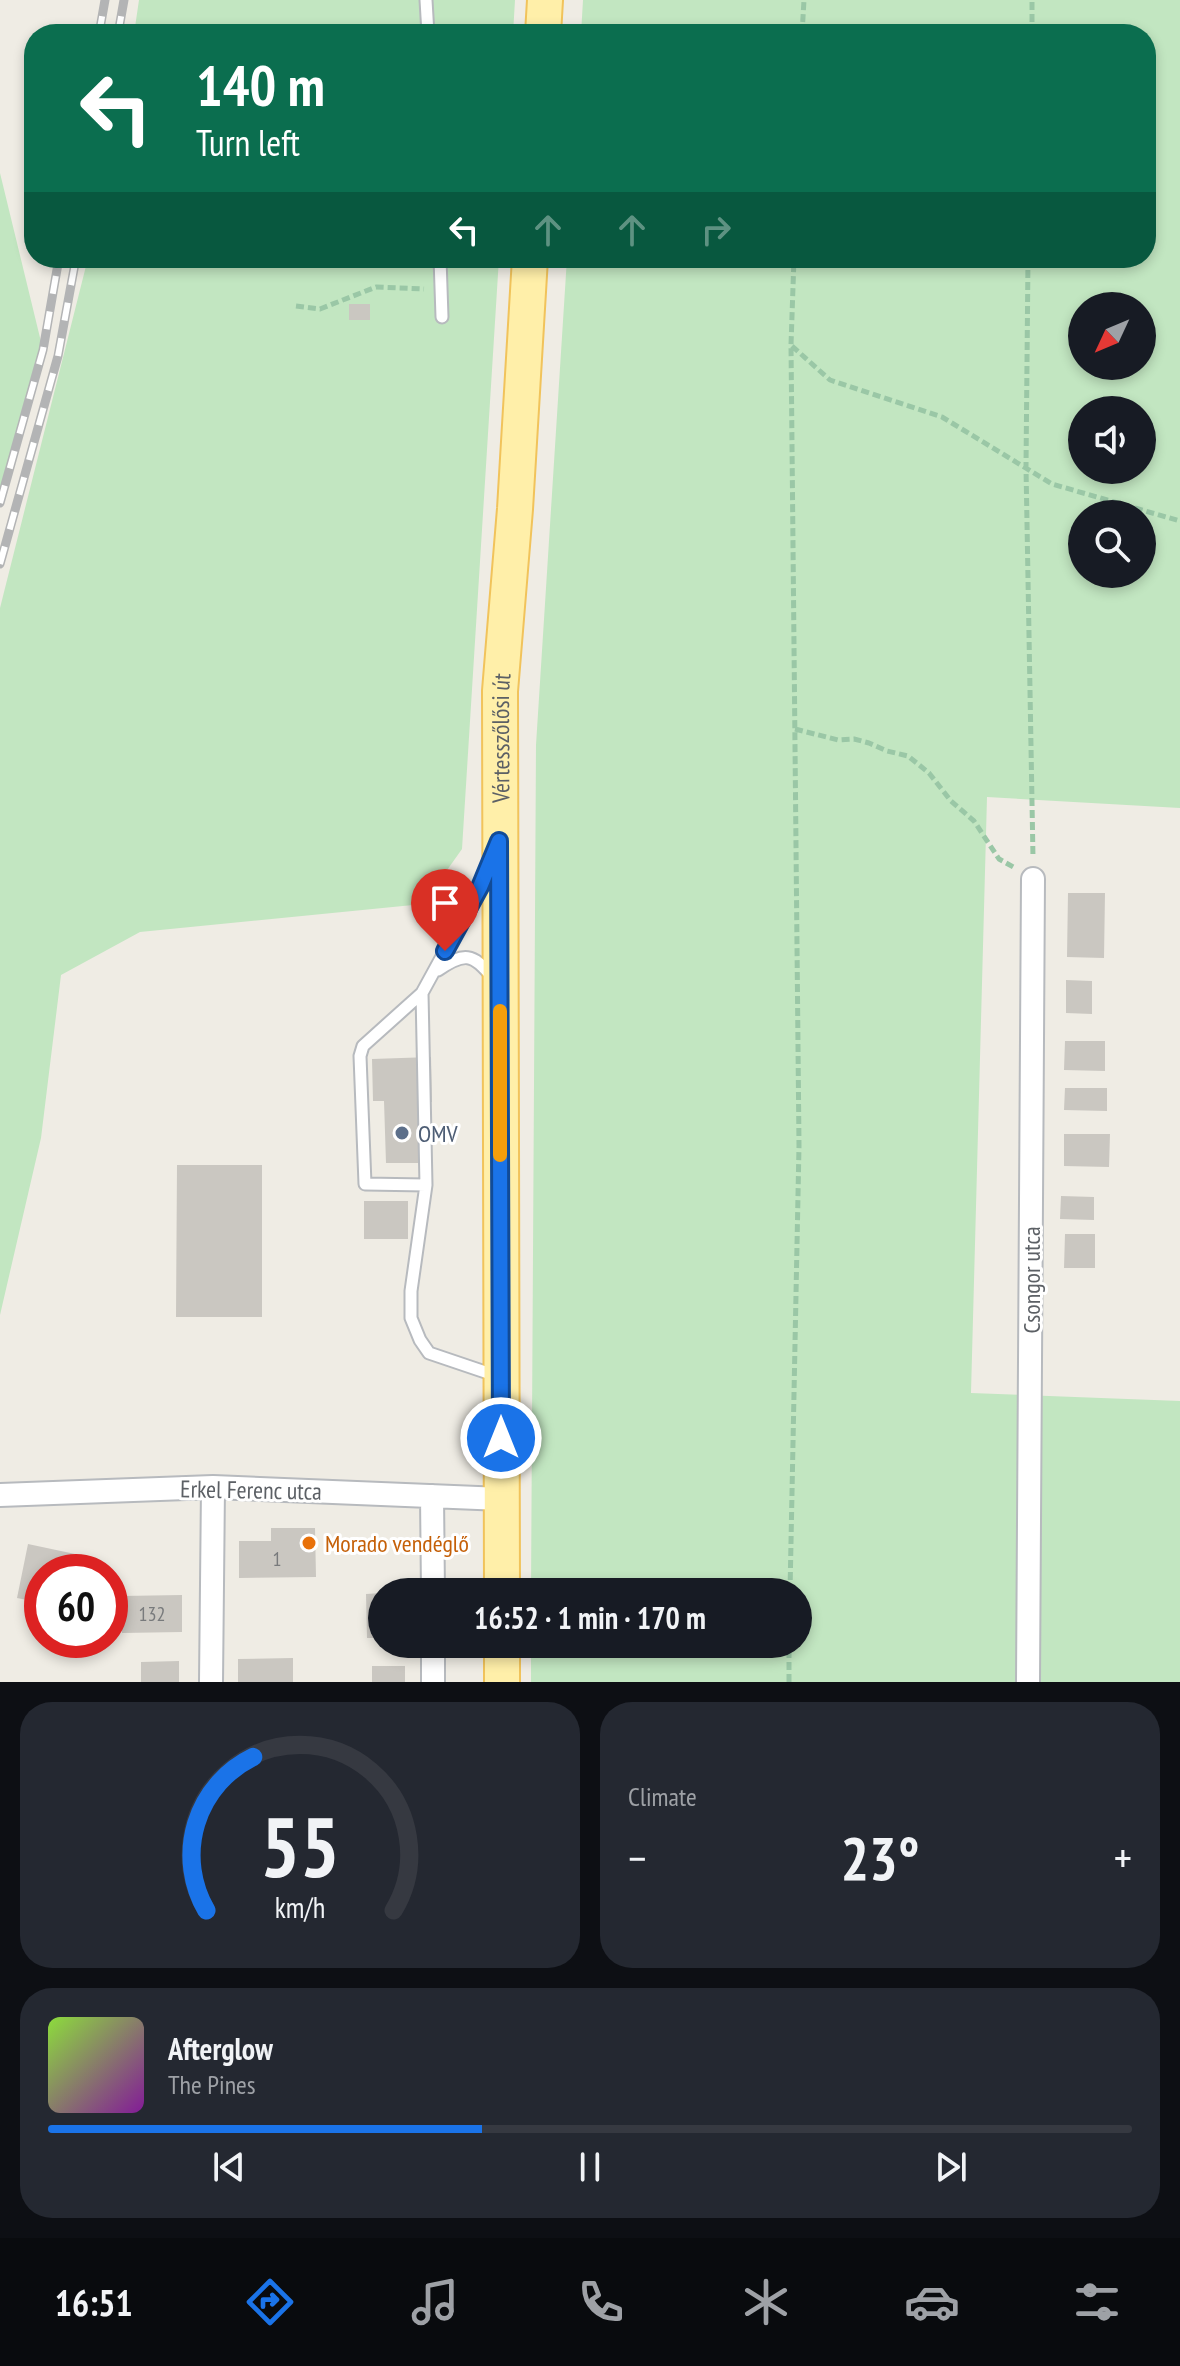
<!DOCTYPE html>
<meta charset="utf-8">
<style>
body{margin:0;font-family:"PT Sans Narrow",sans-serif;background:#242831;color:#f1f3f6;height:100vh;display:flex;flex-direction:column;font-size:30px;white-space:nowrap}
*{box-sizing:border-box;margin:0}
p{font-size:26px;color:#9ea1a6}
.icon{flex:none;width:44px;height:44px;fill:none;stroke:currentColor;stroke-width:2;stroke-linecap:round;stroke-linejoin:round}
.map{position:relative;height:1682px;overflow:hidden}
.details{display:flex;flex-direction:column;gap:20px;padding:20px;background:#0d0f14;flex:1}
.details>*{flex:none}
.banner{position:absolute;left:24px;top:24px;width:1132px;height:244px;border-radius:32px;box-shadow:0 4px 12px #0003;background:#0b6e4f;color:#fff;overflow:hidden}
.needle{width:52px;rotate:226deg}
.buttons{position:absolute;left:1068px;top:292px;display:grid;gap:16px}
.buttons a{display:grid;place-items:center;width:88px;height:88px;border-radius:50%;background:#171b24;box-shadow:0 4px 12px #0003;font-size:40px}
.speed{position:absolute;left:24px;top:1554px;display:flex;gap:16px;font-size:40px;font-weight:700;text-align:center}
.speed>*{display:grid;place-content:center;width:104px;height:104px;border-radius:50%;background:#171b24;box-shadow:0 4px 12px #0003;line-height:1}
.speed .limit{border:12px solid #d22;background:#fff;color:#111}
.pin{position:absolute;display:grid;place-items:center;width:68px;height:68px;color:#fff;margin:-82px -34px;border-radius:50% 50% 50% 0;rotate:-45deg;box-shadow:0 0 8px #0007}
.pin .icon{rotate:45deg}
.me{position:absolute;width:88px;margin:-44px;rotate:0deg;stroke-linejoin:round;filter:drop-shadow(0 0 6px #0008)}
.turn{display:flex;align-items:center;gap:28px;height:168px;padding:0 40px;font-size:36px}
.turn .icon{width:104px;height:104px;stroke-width:2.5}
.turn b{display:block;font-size:56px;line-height:68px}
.lanes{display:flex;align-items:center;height:76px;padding:0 40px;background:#0003;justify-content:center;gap:40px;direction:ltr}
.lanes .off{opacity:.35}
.big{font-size:60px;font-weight:800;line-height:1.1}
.details .widget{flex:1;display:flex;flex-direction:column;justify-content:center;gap:12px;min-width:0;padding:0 28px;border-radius:32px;background:#242831}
.details .dial{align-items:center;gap:0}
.dial svg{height:208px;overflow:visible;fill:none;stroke:#363941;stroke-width:7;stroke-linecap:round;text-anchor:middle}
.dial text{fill:#f1f3f6;stroke:none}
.song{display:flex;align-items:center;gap:24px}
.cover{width:96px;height:96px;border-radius:12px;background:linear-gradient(135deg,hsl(90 70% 55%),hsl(290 70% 35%))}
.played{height:8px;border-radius:4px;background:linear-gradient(90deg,#1a73e8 40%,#363941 40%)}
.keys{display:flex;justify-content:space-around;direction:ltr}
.heat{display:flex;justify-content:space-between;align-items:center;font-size:44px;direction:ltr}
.details .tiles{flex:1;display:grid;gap:20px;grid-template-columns:1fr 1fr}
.widget:last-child{grid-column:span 2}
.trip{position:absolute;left:368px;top:1578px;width:444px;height:80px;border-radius:40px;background:#171b24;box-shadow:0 4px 12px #0003;font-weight:800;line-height:80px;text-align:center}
.menu{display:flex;height:128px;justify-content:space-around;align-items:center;background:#090b0e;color:#9ea1a6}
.menu .icon{width:56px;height:56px}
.menu .selected{color:#1a73e8}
.menu b{font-size:36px;color:#f1f3f6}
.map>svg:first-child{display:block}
.green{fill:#c2e6c1;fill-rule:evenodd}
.building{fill:#cac7c1}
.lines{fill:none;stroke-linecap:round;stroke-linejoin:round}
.service-casing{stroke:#b7babe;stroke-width:15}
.minor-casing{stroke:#b7babe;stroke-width:26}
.primary-casing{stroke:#f1c35b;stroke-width:38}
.path{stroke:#9ac7a6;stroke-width:5;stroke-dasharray:8 4;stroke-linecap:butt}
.service{stroke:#fff;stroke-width:11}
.minor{stroke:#fff;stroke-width:22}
.primary{stroke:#ffefa9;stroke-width:34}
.rail-casing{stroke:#b3b4b5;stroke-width:9}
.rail{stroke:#fff;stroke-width:6;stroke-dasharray:18;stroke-linecap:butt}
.route-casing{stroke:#114b97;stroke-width:20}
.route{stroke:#1a73e8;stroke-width:14}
.slow{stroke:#f59e0b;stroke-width:14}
.service-dot{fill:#5c6f8a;stroke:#fff;stroke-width:3}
.food-dot{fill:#e8710a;stroke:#fff;stroke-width:3}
.labels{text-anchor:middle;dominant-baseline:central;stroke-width:6;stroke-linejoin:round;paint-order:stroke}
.number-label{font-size:20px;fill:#787a7c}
.street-label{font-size:24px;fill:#5c6065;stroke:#fff}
.service-label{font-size:24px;fill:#4e5e75;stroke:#fff;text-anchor:start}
.food-label{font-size:24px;fill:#c56008;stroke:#fff;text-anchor:start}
</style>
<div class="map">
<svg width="1180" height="1682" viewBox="0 0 1180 1682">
<rect width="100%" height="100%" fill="#efece4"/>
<path class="green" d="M139,0H515L513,34H134Z
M583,0H1180V808L987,797L971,1393L1180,1401V1682H531V1644H798V1592H531L536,745L567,258H1146V34H581ZM1082,306H1142V366H1082ZM1082,410H1142V470H1082ZM1082,514H1142V574H1082Z
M0,173L43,350L0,503Z
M88,258H499L462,849L423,904L140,932L61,975L41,1138L0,1315V608Z"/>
<path class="building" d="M349,304H370V320H349Z
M1068,893H1105L1104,958L1067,957Z
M1066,980L1092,981V1014L1066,1013Z
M1065,1041H1105V1071L1064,1070Z
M431,1057L432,1102L418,1103L420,1163H386L384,1101H373L372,1059Z
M1065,1088H1107V1111L1064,1110Z
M1064,1134H1110L1109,1167L1064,1166Z
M177,1165H262V1317H176Z
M1061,1196L1094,1197V1220L1060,1219Z
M364,1201H408V1239H364Z
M1065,1234H1095V1268H1064Z
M271,1528H315L316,1577L239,1578V1541H271Z
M28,1544L75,1554L72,1572H42V1603L17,1598Z
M382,1593V1638H367L366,1594Z
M182,1595V1632L122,1633V1596Z
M293,1658V1682H238V1659Z
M179,1661V1682H141V1662Z
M372,1666H405V1682H372Z"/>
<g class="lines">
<defs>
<path id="service" d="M426,0L428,34
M440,258L442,317
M488,868L480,887L422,993L426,1185L411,1291V1318L420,1340L429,1353L497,1376
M438,970C464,952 473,953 492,977
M422,993L363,1046L360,1056L365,1184L426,1185"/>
<path id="minor" d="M0,1495L213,1487L502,1499
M432,1496L433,1592
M433,1644V1682
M211,1682L213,1487
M1028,1682L1033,879"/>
<g id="primary">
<path d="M543,34L545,0"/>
<path id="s1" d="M502,1592L500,691L515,509L530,258"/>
<path d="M502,1644V1682"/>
</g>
</defs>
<use href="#service" class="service-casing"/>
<use href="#minor" class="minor-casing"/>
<use href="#primary" class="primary-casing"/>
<path class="path" d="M802,34L804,0
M1032,34V0
M1028,258L1026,467L1033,858
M296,306L320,309L376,287L424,289
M792,346L830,380L942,417L1052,484L1180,521
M795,729L838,740L854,739L869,743L887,751L908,756L929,773L951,801L974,821L999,859L1015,868
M790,1592L799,1146L791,345L794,258
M789,1682V1644"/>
<use href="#service" class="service"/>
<use href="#minor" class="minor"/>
<use href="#primary" class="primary"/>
<defs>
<path id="rail" d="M99,34L105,0
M118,34L124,0
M0,503L43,350L59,258
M0,564L58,356L76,258"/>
</defs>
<use href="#rail" class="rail-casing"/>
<use href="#rail" class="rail"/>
</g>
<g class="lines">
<defs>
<path id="route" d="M445,951L480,887L499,841L501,1438"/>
</defs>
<use href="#route" class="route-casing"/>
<use href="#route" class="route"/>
<path class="slow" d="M500,1011V1155"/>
</g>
<circle class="service-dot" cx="402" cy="1133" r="8"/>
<circle class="food-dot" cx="309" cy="1543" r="8"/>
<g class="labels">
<g class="number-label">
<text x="277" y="1559">1</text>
<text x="152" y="1614">132</text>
</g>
<g class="street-label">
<text stroke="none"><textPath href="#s1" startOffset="854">Vértesszőlősi út</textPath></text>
<text transform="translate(1031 1280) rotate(-90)">Csongor utca</text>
<text transform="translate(251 1490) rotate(1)">Erkel Ferenc utca</text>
</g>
<g class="service-label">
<text x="418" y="1133">OMV</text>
</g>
<g class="food-label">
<text x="325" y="1543">Morado vendéglő</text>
</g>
</g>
</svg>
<div class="buttons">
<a><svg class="needle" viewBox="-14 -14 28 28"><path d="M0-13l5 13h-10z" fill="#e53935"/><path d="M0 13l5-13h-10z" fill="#9ea1a6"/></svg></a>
<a><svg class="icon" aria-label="sound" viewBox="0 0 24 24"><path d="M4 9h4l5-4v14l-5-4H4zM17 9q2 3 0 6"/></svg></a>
<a><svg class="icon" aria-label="search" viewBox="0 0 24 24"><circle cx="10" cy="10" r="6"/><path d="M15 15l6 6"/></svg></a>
</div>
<div class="speed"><div class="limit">60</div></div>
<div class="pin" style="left:445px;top:951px;background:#d93025"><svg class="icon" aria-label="arrive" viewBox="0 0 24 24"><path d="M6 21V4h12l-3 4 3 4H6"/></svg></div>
<svg class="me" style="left:501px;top:1438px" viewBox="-20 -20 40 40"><circle r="17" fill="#1a73e8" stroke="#fff" stroke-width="3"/><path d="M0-11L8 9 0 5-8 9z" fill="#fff"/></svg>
<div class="trip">16:52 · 1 min · 170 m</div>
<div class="banner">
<div class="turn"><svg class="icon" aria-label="left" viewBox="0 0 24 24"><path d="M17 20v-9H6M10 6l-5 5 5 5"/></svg><div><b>140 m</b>Turn left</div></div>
<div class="lanes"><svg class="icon" aria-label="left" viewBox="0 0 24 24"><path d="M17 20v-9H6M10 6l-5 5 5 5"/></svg><svg class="icon off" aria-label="ahead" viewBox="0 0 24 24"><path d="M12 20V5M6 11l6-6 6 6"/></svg><svg class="icon off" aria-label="ahead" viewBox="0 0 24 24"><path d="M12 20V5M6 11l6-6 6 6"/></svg><svg class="icon off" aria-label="right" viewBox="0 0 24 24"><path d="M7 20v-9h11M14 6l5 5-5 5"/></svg></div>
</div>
</div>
<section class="details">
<div class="tiles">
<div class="widget dial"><svg viewBox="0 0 100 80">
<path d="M14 69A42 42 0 1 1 86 69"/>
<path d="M14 69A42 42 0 0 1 32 10" stroke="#1a73e8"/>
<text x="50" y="56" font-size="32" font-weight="700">55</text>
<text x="50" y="72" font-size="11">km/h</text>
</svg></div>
<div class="widget"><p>Climate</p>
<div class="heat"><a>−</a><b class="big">23°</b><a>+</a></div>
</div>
<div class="widget">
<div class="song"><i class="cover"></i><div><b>Afterglow</b><p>The Pines</p></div></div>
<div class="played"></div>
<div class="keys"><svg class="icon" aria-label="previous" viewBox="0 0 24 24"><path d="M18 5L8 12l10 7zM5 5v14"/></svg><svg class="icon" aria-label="pause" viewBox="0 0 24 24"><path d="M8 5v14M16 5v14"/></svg><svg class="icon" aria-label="next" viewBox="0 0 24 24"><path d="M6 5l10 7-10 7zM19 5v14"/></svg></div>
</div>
</div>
</section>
<nav class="menu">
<b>16:51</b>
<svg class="icon selected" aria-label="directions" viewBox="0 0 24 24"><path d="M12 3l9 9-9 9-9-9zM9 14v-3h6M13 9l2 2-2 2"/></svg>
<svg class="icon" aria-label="music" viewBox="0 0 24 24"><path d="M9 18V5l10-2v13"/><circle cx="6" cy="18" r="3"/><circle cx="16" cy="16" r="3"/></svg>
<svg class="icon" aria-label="phone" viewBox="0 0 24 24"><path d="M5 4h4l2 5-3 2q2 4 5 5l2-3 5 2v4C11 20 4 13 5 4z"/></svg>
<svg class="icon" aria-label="climate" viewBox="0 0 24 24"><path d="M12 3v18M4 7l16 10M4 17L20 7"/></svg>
<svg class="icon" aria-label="car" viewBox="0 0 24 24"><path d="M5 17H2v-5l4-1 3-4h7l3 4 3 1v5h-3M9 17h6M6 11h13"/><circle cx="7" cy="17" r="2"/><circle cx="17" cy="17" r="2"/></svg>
<svg class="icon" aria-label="filters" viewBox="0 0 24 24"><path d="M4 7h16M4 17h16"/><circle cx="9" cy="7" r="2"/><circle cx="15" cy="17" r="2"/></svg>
</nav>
